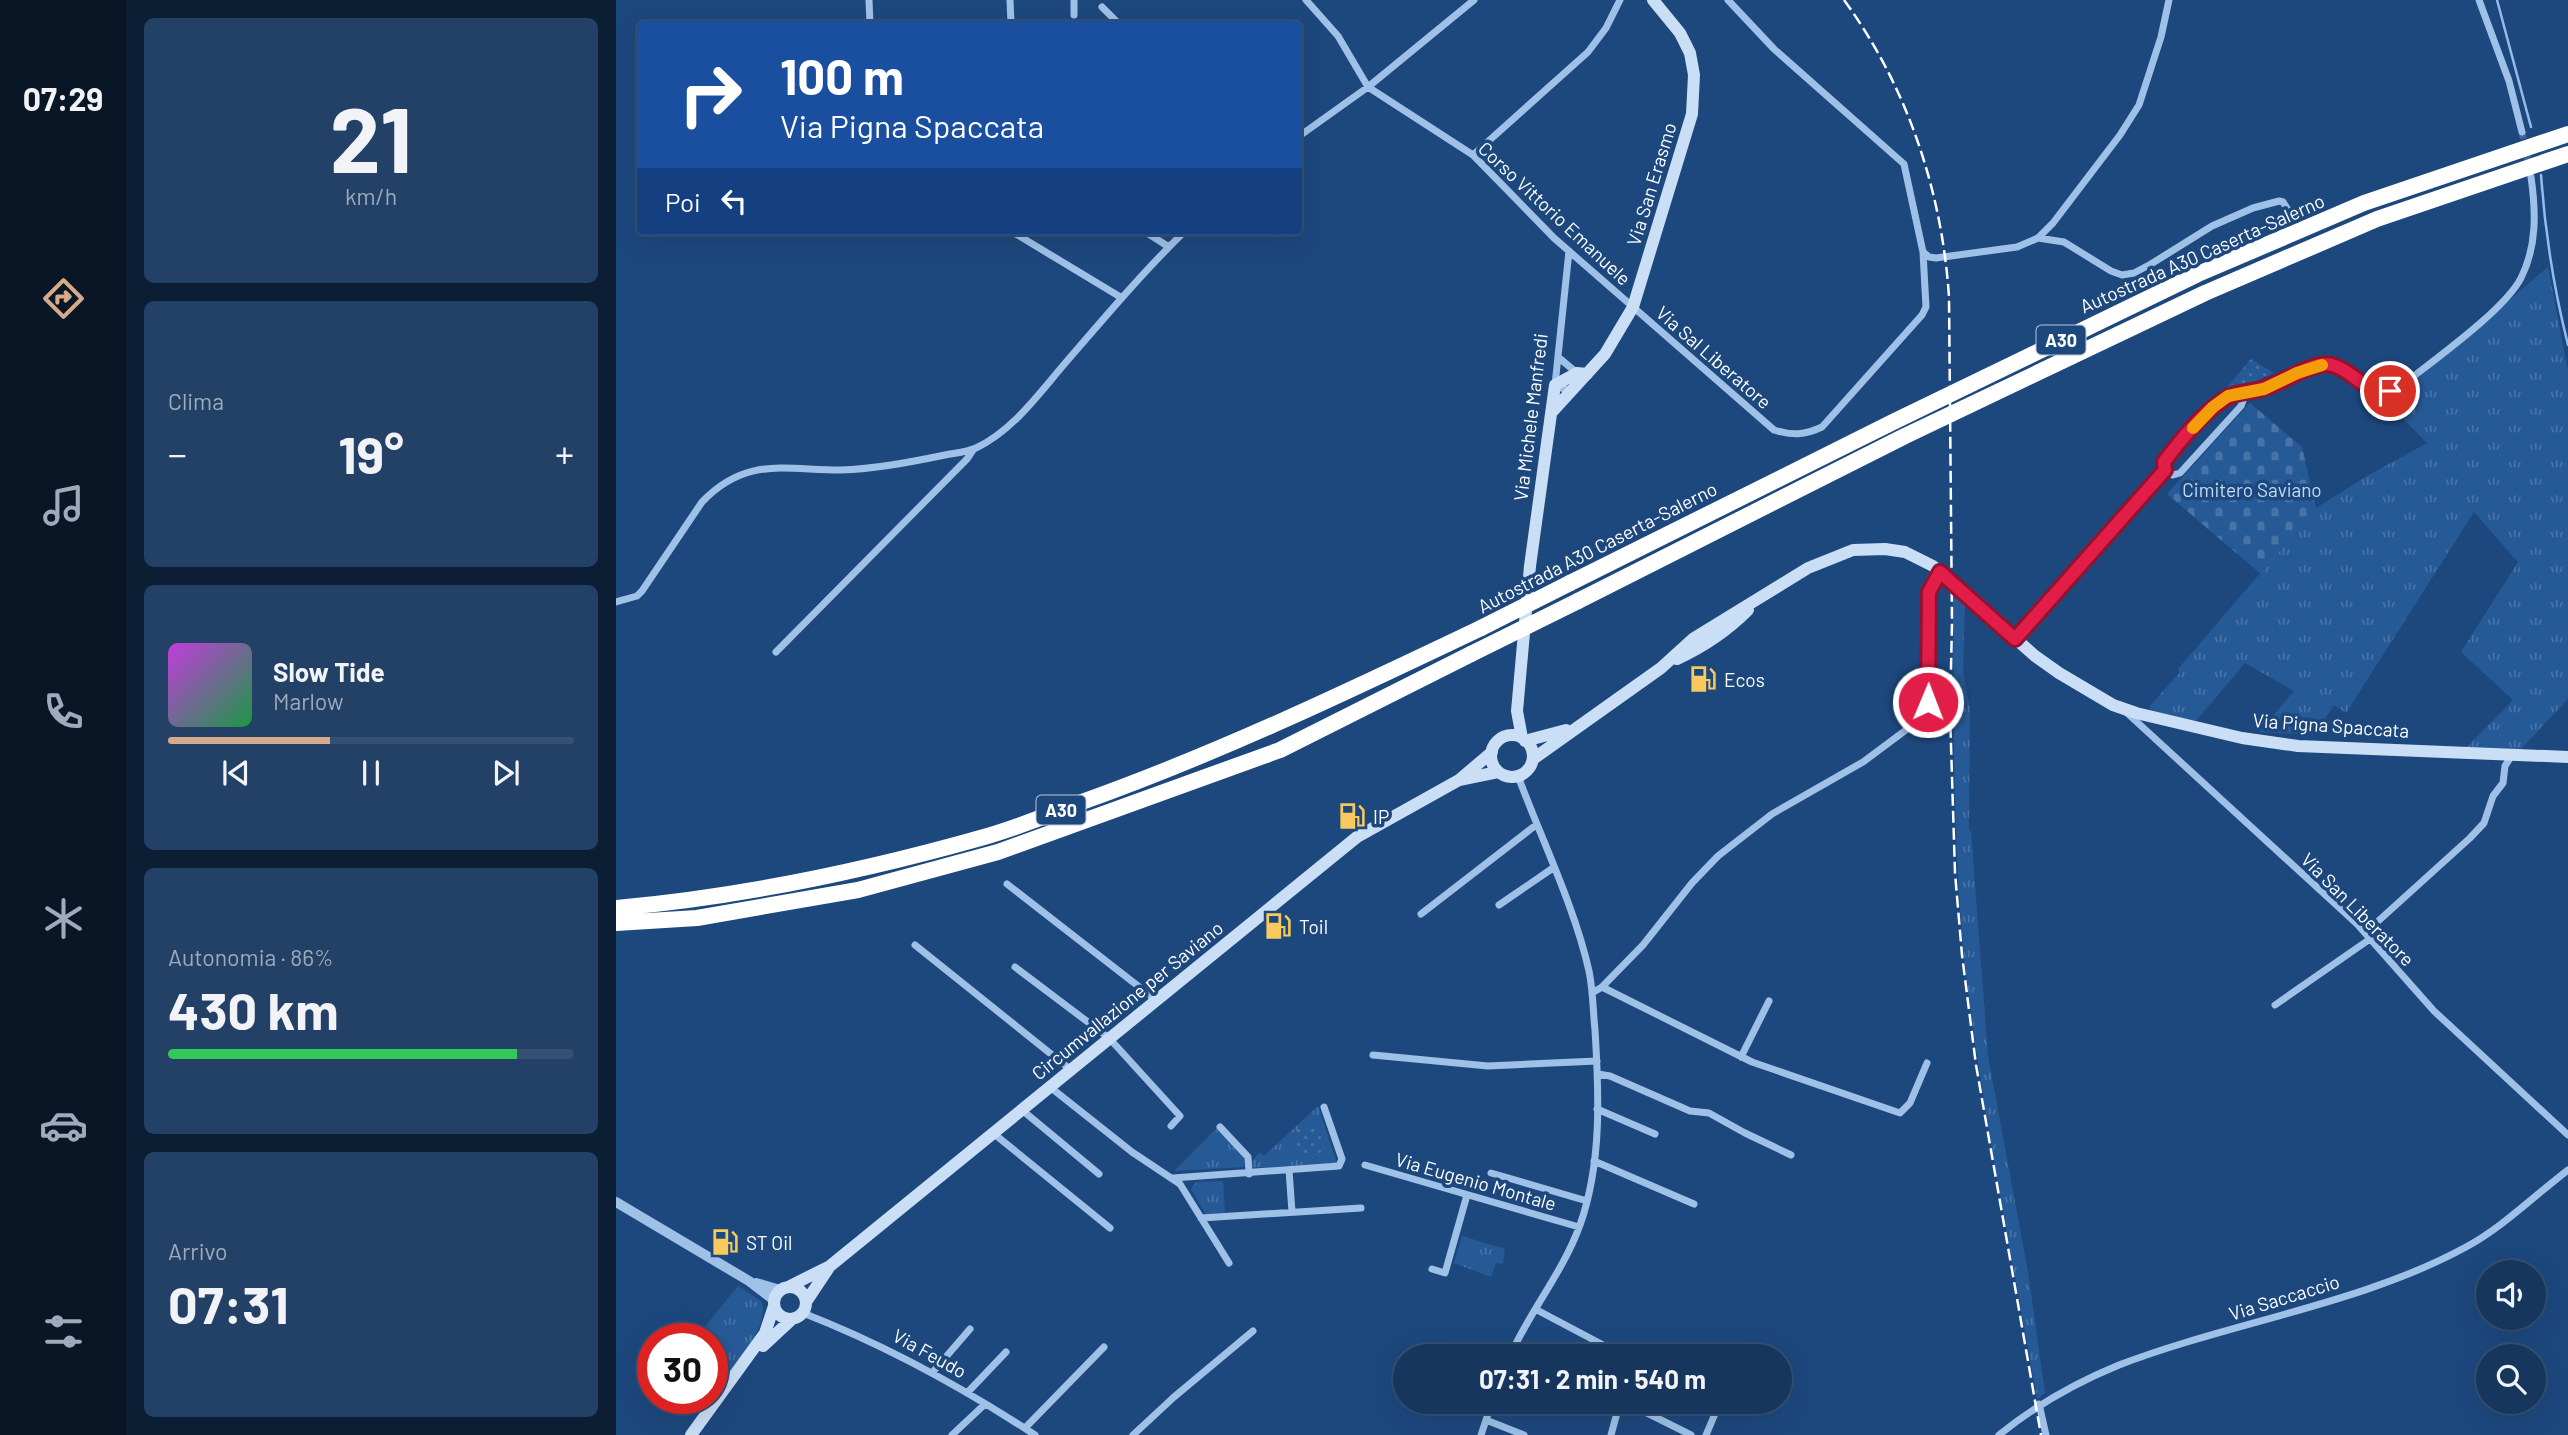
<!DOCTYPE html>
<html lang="it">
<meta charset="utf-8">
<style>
body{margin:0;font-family:Barlow,sans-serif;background:#234167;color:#f1f3f6;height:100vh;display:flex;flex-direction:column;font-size:26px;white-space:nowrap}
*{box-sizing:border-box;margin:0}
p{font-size:23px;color:#9eabbc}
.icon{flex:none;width:38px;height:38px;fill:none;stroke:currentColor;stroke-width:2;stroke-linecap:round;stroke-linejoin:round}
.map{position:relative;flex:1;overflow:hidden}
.side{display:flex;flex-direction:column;gap:18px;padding:18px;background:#0c1e34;width:490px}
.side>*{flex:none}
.hud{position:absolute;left:21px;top:21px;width:665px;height:214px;border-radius:7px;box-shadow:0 7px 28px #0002,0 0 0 2px #355073;background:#1a4fa0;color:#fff;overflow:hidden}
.controls{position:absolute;left:1860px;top:1260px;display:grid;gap:14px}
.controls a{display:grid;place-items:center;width:70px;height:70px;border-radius:50%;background:#16365e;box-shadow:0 7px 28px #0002,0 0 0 2px #355073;font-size:35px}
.speed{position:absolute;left:21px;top:1323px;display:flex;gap:14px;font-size:35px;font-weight:700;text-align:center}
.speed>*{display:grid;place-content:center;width:91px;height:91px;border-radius:50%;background:#16365e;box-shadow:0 7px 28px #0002,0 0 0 2px #355073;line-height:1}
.speed .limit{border:10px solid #d22;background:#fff;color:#111}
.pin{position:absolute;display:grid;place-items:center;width:60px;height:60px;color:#fff;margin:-30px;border:4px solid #fff;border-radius:50%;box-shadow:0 2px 7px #0007}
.me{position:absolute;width:77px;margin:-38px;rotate:1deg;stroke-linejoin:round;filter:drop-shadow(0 0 5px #0008)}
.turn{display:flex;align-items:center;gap:24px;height:147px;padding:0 28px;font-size:32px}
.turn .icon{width:91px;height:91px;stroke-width:2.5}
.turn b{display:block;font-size:49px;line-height:60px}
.then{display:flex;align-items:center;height:66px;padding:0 28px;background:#0003;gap:14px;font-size:26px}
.big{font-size:52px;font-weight:700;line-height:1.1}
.side .tile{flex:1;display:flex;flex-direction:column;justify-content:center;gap:10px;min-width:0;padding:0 24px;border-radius:10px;background:#234167}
.side .dial{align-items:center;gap:0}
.dial b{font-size:91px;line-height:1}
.song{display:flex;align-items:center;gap:21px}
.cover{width:84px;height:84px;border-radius:10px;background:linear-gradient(135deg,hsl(290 70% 55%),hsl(140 70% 35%))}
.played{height:7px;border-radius:4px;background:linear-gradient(90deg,#d6ab8b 40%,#355073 40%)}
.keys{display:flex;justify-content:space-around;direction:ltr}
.heat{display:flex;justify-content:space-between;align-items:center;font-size:38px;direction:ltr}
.charge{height:10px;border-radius:5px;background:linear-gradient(90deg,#34c759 86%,#355073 0)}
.trip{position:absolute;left:777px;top:1344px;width:399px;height:70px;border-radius:35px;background:#16365e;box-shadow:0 7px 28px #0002,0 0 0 2px #355073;font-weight:700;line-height:70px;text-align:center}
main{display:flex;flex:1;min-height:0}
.tabs{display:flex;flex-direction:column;width:126px;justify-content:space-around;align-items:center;background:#091626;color:#9eabbc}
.tabs .icon{width:49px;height:49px}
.tabs .selected{color:#d6ab8b}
.tabs b{font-size:32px;color:#f1f3f6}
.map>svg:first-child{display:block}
.grass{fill:url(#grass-tufts)}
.cemetery{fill:url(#cemetery-stones)}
.park{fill:url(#park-dots)}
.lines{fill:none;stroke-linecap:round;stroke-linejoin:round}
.stream{stroke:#93bcea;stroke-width:2.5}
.minor-tunnel{stroke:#3f6391;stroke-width:7;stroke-dasharray:7 3.5;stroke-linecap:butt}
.minor{stroke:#9fc1e8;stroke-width:7}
.tertiary{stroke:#9fc1e8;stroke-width:10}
.secondary{stroke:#cadef6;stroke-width:12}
.motorway{stroke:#fff;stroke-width:16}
.rail{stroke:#fff;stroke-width:2.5;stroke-dasharray:12 5;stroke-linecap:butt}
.motorway-bridge{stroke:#fff;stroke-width:16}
.route-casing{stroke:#92132f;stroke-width:18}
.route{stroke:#e11d48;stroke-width:12}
.slow{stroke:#f59e0b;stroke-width:12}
.labels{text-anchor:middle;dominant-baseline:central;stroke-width:7;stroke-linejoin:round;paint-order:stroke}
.shield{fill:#1d487e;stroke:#bbc8d8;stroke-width:2}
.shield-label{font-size:18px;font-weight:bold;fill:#fff}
.street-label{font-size:19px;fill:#fff;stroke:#1d487e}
.park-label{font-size:19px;fill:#c3dbf6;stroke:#1d487e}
.poi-label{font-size:19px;fill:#fff;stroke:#1d487e;text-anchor:start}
</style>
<main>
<nav class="tabs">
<b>07:29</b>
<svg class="icon selected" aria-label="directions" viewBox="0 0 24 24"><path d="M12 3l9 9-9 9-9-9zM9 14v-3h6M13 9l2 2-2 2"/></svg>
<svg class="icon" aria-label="music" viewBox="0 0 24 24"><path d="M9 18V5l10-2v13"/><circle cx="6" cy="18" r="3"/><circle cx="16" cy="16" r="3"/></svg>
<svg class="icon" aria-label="phone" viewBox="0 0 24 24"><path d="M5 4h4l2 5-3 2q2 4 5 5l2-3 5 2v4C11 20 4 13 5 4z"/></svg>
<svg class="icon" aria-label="climate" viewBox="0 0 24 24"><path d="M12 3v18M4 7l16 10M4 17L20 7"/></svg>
<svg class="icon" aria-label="car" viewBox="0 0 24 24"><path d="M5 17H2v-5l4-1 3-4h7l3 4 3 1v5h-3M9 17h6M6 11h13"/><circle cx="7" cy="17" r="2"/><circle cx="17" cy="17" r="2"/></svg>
<svg class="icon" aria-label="filters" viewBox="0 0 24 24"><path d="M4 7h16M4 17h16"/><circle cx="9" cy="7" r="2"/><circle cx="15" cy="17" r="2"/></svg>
</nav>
<section class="side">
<div class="tile dial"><b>21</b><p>km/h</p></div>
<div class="tile"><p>Clima</p>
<div class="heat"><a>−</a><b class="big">19°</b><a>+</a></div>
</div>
<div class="tile">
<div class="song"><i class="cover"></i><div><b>Slow Tide</b><p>Marlow</p></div></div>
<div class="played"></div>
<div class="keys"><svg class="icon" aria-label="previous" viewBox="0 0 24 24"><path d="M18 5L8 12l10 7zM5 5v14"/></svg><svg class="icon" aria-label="pause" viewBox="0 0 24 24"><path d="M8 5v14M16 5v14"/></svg><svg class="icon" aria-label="next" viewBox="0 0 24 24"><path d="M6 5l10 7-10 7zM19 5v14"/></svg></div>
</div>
<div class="tile"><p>Autonomia · 86%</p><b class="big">430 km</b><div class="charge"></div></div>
<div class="tile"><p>Arrivo</p><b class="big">07:31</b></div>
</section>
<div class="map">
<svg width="1952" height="1435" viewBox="0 0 1952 1435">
<defs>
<pattern id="grass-tufts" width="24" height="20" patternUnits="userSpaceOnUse" patternTransform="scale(1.75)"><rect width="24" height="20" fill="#265a97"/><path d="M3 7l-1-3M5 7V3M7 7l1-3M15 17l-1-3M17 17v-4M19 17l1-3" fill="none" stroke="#4773a7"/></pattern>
<pattern id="cemetery-stones" width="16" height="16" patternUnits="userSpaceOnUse" patternTransform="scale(1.75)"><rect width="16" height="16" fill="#265a97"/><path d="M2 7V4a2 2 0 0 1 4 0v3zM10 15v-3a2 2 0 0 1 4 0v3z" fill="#4773a7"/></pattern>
<pattern id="park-dots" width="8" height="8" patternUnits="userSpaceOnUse" patternTransform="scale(1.75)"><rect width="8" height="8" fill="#265a97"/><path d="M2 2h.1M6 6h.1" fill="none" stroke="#4773a7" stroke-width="1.8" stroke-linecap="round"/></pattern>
</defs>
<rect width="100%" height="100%" fill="#1d487e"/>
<path class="grass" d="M1932,267L1952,371V699L1903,751L1851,747L1897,700L1845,652L1902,562L1858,512L1730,713L1718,705L1698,735L1643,732L1678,691L1629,663L1580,721L1535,712L1534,706L1564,672L1562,669L1700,508L1751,476L1811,443L1765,396L1788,389L1799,381Z
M1337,589L1349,599L1347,673L1354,708L1353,830L1355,831L1372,1056L1412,1272L1429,1393L1421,1399C1396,1255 1366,1111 1349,965C1336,840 1338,714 1337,589Z
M702,1106L721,1163L635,1168V1162L644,1152L648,1156Z
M600,1129L628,1157V1167L558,1171Z
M607,1181L609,1213L590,1214L575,1190L577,1185L581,1182Z
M846,1236L889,1249L887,1264L880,1263L875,1277L838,1263Z
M122,1286L145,1301C158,1324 111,1373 96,1392V1339H79Z"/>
<path class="cemetery" d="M1634,403L1686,447L1700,508L1645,574L1551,494Z"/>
<path class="park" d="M1635,359L1658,373L1612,393L1607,392Z
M676 1142a16 16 0 1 1 32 0a16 16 0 1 1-32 0Z"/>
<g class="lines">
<path class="stream" d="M1881,0L1915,127
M1925,175C1929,233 1938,289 1952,345"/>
<path class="minor-tunnel" d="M1906,132L1913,166"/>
<path class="minor" d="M253,0L254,24
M394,0L395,24
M458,0V15
M690,0L722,36L752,87L857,155L938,238L1158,430C1176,436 1189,435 1206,427L1306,315L1310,307L1307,252
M1112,0L1158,49L1288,164L1307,252L1313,257L1320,258L1401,247L1422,238L1437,223L1504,135L1523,105L1545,37L1553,0
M1863,0L1893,81L1906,132
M486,7L503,24
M682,137L752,87L858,0
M857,155L972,52L990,28L1004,0
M395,231L506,298
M528,231L553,247
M1422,238L1448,242L1495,271L1506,275L1518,273L1535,264L1596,226L1637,208L1663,201L1667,202L1674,213
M953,251L939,385L948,389H956
M942,357L961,373
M1549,470L1547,465L1552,457C1568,438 1601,392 1626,393
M0,602L21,596L26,591L86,502C130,456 169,470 224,470C259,469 295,462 329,455C339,453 351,452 360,448C398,430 424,392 451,361C489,317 527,272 569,231
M1399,639L1549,470L1557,475L1564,473L1625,406L1628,398L1626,393C1637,391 1648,389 1658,385C1673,378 1699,361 1715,365C1746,371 1745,402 1784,387C1815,362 1888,311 1905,278C1921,246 1920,212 1915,177
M160,652L351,459L357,450
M1510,712L1741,924L1818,1011L1952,1135
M391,884L540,1000
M883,905L937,868
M805,914L920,825
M1749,933L1854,838L1868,823L1877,796L1887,783L1889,766L1896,755
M299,945L455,1070
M399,967L493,1038L564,1116L555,1126
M986,987L1136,1062L1284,1113L1294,1103L1311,1063
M976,993L986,987L1027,945L1076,883L1102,856L1156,814L1247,762L1302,721L1312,702L1313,592L1324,572
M1659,1005L1754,939
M757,1055L872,1066L981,1061
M1125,1057L1153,1001
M982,1074L994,1076L1074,1111L1093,1113L1129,1133L1175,1155
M434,1087L516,1152L564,1184L613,1263
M981,1109L1039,1134
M406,1110L483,1174
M604,1127L632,1157L633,1174
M377,1133L494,1228
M978,1161L1078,1204
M749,1165L963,1227
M673,1170L676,1212
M875,1173L971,1201
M557,1178L723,1166L726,1159L708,1107
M585,1218L745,1208
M816,1269L829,1273L851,1195
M921,1310L1008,1356
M187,1313C269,1345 346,1387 419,1435
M894,1356C914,1311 947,1272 964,1225C986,1163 983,1094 979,1030C977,1011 977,990 973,971C959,908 925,838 902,776
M316,1373L354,1329
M351,1393L390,1352
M1009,1402L1075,1435
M1423,1404L1430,1435
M870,1420L908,1435
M409,1428L488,1347
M336,1435L369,1404
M517,1435L558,1397L637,1331
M865,1435L876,1402
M995,1435L1001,1413L1007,1402
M1090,1435L1104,1402
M1383,1435C1420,1405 1459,1383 1503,1365C1615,1322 1746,1304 1850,1247C1887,1227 1919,1195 1952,1170"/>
<path class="tertiary" d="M0,1202L133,1281L158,1300
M140,1283L164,1290"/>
<path class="secondary" d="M936,412L989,354L1017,307L1076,114L1078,75L1074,53L1064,33L1037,0
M1061,659C1087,647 1111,631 1132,610
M875 756a21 21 0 1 1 42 0a21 21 0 1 1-42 0Z
M906,738L901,711L914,566L939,385L961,373L971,374
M909,741L950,730
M917,759L1045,668L1078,638L1192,568L1237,550L1269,549L1289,552L1317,566L1419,656L1443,673L1497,705L1520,713L1626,738L1682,746L1952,757
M843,780L882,772
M158 1303a16 16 0 1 1 32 0a16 16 0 1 1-32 0Z
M172,1287L214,1266L741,837L843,780L876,752
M190,1302L212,1269
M147,1346L176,1319
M75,1435L149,1333L158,1306"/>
<path class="motorway" d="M954,583L1279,421L1582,274L1748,203L1952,134
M962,601L1289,436L1589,293L1761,219L1952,154
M0,908C124,897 248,871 368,837C400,828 432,815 463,803C601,754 733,691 865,628
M0,923L81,918L242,890L382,852L664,750L855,654"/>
<path class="rail" d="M1228,0C1291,86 1326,191 1333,297L1336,623L1334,713L1339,873L1346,955L1360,1065L1425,1435"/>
<path class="motorway-bridge" d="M865,628L954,583
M855,654L962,601"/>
</g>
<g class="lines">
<defs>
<path id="route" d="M1312,702L1313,592L1324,572L1399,639L1549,470L1548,462C1564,441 1583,417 1604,402C1616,392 1630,393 1645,389C1664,385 1697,360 1716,365C1739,371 1749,395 1774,391"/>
</defs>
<use href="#route" class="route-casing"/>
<use href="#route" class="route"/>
<path class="slow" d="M1577,428L1597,407L1612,396L1648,389L1681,373L1706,365"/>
</g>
<defs>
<symbol id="fuel-bare" viewBox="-9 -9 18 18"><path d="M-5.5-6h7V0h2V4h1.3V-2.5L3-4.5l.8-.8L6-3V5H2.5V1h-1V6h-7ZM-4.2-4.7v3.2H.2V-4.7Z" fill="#f8ca5d" stroke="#1d487e" stroke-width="2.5" paint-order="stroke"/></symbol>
</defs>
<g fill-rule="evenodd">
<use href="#fuel-bare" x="1068" y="660" width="38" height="38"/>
<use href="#fuel-bare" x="717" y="797" width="38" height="38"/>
<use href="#fuel-bare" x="643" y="907" width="38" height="38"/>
<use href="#fuel-bare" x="90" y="1223" width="38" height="38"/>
</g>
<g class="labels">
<g class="shield">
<rect x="1420.5" y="325.5" width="49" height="29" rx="5"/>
<rect x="420.5" y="795.5" width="49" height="29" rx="5"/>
</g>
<g class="shield-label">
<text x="1445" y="340">A30</text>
<text x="445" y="810">A30</text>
</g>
<g class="street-label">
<text transform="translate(1035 184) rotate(-73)">Via San Erasmo</text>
<text transform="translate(939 213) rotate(43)">Corso Vittorio Emanuele</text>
<text transform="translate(1586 253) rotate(-24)">Autostrada A30 Caserta-Salerno</text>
<text transform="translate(1098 357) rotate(41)">Via Sal Liberatore</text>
<text transform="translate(914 417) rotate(-83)">Via Michele Manfredi</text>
<text transform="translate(981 547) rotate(-27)">Autostrada A30 Caserta-Salerno</text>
<text transform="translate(1715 725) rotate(4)">Via Pigna Spaccata</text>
<text transform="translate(1742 909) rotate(45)">Via San Liberatore</text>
<text transform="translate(511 1000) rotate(-39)">Circumvallazione per Saviano</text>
<text transform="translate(860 1181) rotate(16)">Via Eugenio Montale</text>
<text transform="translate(1668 1297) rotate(-17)">Via Saccaccio</text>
<text transform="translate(314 1353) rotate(29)">Via Feudo</text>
</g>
<g class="park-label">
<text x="1636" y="489">Cimitero Saviano</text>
</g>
<g class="poi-label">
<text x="1108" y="679">Ecos</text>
<text x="757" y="816">IP</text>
<text x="683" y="926">Toil</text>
<text x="130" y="1242">ST Oil</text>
</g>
</g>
</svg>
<div class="controls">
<a><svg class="icon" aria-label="sound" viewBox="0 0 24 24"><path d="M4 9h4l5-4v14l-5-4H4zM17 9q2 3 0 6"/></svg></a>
<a><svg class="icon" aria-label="search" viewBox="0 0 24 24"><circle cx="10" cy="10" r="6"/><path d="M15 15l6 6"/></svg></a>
</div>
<div class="speed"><div class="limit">30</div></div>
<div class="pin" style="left:1774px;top:391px;background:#d93025"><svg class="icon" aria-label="arrive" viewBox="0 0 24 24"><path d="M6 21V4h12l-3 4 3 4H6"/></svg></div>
<svg class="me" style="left:1312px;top:702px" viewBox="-20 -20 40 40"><circle r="17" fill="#e11d48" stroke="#fff" stroke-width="3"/><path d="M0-11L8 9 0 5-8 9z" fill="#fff"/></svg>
<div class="trip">07:31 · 2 min · 540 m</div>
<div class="hud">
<div class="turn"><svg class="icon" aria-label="right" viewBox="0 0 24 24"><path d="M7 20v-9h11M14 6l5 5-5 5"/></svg><div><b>100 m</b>Via Pigna Spaccata</div></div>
<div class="then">Poi<svg class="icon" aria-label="left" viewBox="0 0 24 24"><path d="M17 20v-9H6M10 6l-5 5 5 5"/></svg></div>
</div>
</div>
</main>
